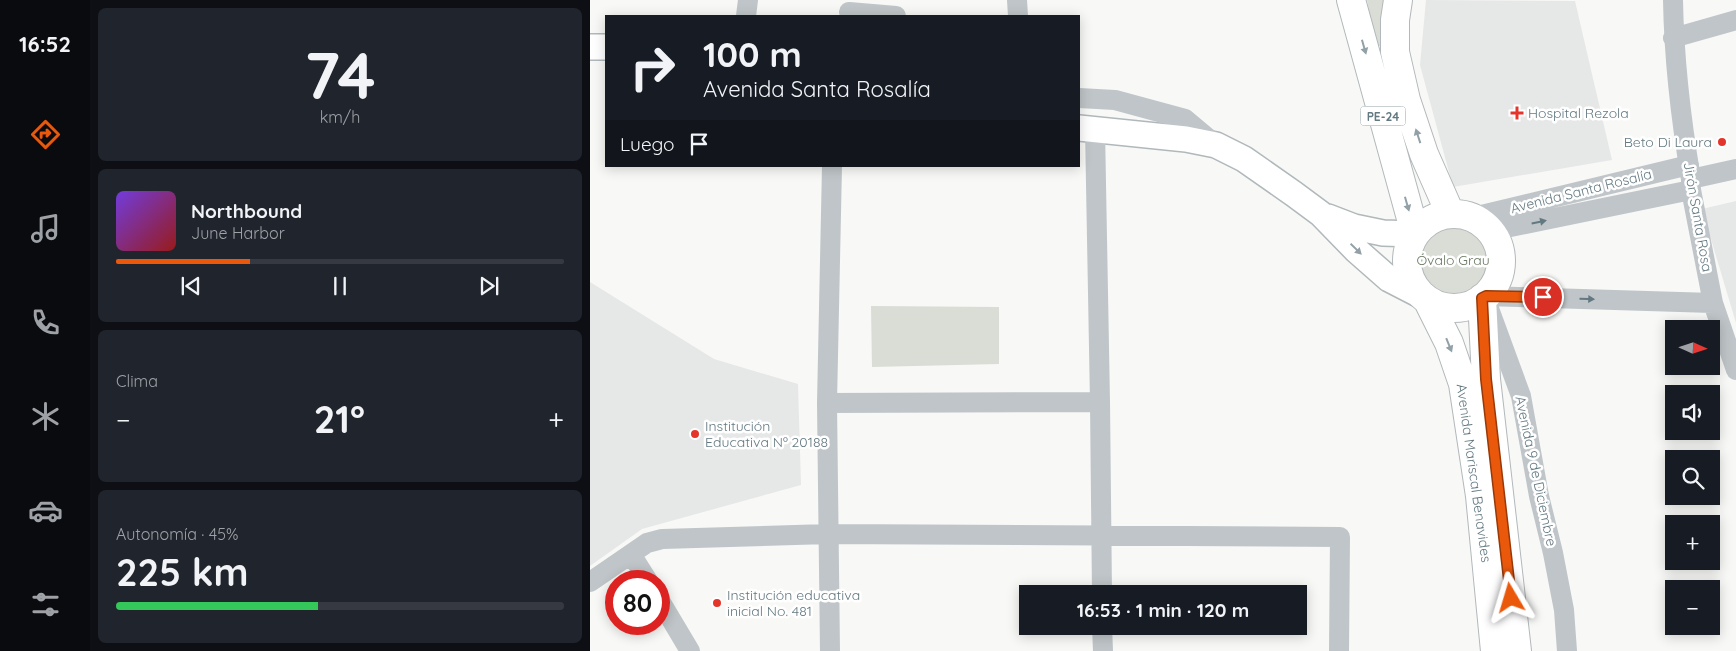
<!DOCTYPE html>
<html lang="es">
<meta charset="utf-8">
<style>
body{margin:0;font-family:Quicksand,sans-serif;background:#20242c;color:#f1f3f6;height:100vh;display:flex;flex-direction:column;font-size:19px;white-space:nowrap}
*{box-sizing:border-box;margin:0}
p{font-size:16px;color:#9ea1a6}
.icon{flex:none;width:28px;height:28px;fill:none;stroke:currentColor;stroke-width:2;stroke-linecap:round;stroke-linejoin:round}
.map{position:relative;flex:1;overflow:hidden}
.sheet{display:flex;flex-direction:column;gap:8px;padding:8px;background:#0d0f14;width:500px}
.sheet>*{flex:none}
.banner{position:absolute;left:15px;top:15px;width:475px;height:152px;border-radius:0px;box-shadow:0 2px 12px #0003;background:#171b24;color:#f1f3f6;overflow:hidden}
.needle{width:32px;rotate:93deg}
.buttons{position:absolute;left:1075px;top:320px;display:grid;gap:10px}
.buttons a{display:grid;place-items:center;width:55px;height:55px;border-radius:0px;background:#171b24;box-shadow:0 2px 12px #0003;font-size:25px}
.speed{position:absolute;left:15px;top:570px;display:flex;gap:10px;font-size:25px;font-weight:700;text-align:center}
.speed>*{display:grid;place-content:center;width:65px;height:65px;border-radius:50%;background:#171b24;box-shadow:0 2px 12px #0003;line-height:1}
.speed .limit{border:8px solid #d22;background:#fff;color:#111}
.pin{position:absolute;display:grid;place-items:center;width:42px;height:42px;color:#fff;margin:-21px;border:2px solid #fff;border-radius:50%;box-shadow:0 1px 5px #0007}
.me{position:absolute;width:55px;margin:-28px;rotate:353deg;stroke-linejoin:round;filter:drop-shadow(0 0 4px #0008)}
.turn{display:flex;align-items:center;gap:18px;height:105px;padding:0 15px;font-size:22px}
.turn .icon{width:65px;height:65px;stroke-width:2.5}
.turn b{display:block;font-size:35px;line-height:42px}
.then{display:flex;align-items:center;height:48px;padding:0 15px;background:#0003;gap:10px;font-size:19px}
.big{font-size:38px;font-weight:700;line-height:1.1}
.sheet .widget{flex:1;display:flex;flex-direction:column;justify-content:center;gap:8px;min-width:0;padding:0 18px;border-radius:8px;background:#20242c}
.sheet .dial{align-items:center;gap:0}
.dial b{font-size:65px;line-height:1}
.song{display:flex;align-items:center;gap:15px}
.cover{width:60px;height:60px;border-radius:8px;background:linear-gradient(135deg,hsl(260 70% 55%),hsl(0 70% 35%))}
.played{height:5px;border-radius:2px;background:linear-gradient(90deg,#ea580c 30%,#363941 30%)}
.keys{display:flex;justify-content:space-around;direction:ltr}
.heat{display:flex;justify-content:space-between;align-items:center;font-size:28px;direction:ltr}
.charge{height:8px;border-radius:4px;background:linear-gradient(90deg,#34c759 45%,#363941 0)}
.trip{position:absolute;left:429px;top:585px;width:288px;height:50px;border-radius:0px;background:#171b24;box-shadow:0 2px 12px #0003;font-weight:700;line-height:50px;text-align:center}
main{display:flex;flex:1;min-height:0}
.dock{display:flex;flex-direction:column;width:90px;justify-content:space-around;align-items:center;background:#090b0e;color:#9ea1a6}
.dock .icon{width:35px;height:35px}
.dock .selected{color:#ea580c}
.dock b{font-size:22px;color:#f1f3f6}
.map>svg:first-child{display:block}
.built{fill:#e6e8e7}
.green{fill:#d9ddd5}
.lines{fill:none;stroke-linecap:round;stroke-linejoin:round}
.major-casing{stroke:#b0b8bb;stroke-width:28}
.highway-casing{stroke:#b2b8bb;stroke-width:30}
.minor{stroke:#bfc5c8;stroke-width:20}
.major{stroke:#fff;stroke-width:25}
.highway{stroke:#fff;stroke-width:28}
.oneway{fill:#92a1a7}
.oneway2{fill:#637981}
.route-casing{stroke:#983908;stroke-width:12}
.route{stroke:#ea580c;stroke-width:9}
.poi-dot{fill:#e4352a;stroke:#fff;stroke-width:2}
.labels{text-anchor:middle;dominant-baseline:central;stroke-width:5;stroke-linejoin:round;paint-order:stroke}
.shield{fill:#fff;stroke:#92a1a7;stroke-width:1}
.shield-label{font-size:12px;font-weight:bold;fill:#637981}
.poi-label{font-size:14px;fill:#637981;stroke:#fff;text-anchor:start}
.street-label{font-size:14px;fill:#637981;stroke:#fff}
.park-label{font-size:14px;fill:#6a7962;stroke:#fff}
</style>
<main>
<nav class="dock">
<b>16:52</b>
<svg class="icon selected" aria-label="directions" viewBox="0 0 24 24"><path d="M12 3l9 9-9 9-9-9zM9 14v-3h6M13 9l2 2-2 2"/></svg>
<svg class="icon" aria-label="music" viewBox="0 0 24 24"><path d="M9 18V5l10-2v13"/><circle cx="6" cy="18" r="3"/><circle cx="16" cy="16" r="3"/></svg>
<svg class="icon" aria-label="phone" viewBox="0 0 24 24"><path d="M5 4h4l2 5-3 2q2 4 5 5l2-3 5 2v4C11 20 4 13 5 4z"/></svg>
<svg class="icon" aria-label="climate" viewBox="0 0 24 24"><path d="M12 3v18M4 7l16 10M4 17L20 7"/></svg>
<svg class="icon" aria-label="car" viewBox="0 0 24 24"><path d="M5 17H2v-5l4-1 3-4h7l3 4 3 1v5h-3M9 17h6M6 11h13"/><circle cx="7" cy="17" r="2"/><circle cx="17" cy="17" r="2"/></svg>
<svg class="icon" aria-label="filters" viewBox="0 0 24 24"><path d="M4 7h16M4 17h16"/><circle cx="9" cy="7" r="2"/><circle cx="15" cy="17" r="2"/></svg>
</nav>
<section class="sheet">
<div class="widget dial"><b>74</b><p>km/h</p></div>
<div class="widget">
<div class="song"><i class="cover"></i><div><b>Northbound</b><p>June Harbor</p></div></div>
<div class="played"></div>
<div class="keys"><svg class="icon" aria-label="previous" viewBox="0 0 24 24"><path d="M18 5L8 12l10 7zM5 5v14"/></svg><svg class="icon" aria-label="pause" viewBox="0 0 24 24"><path d="M8 5v14M16 5v14"/></svg><svg class="icon" aria-label="next" viewBox="0 0 24 24"><path d="M6 5l10 7-10 7zM19 5v14"/></svg></div>
</div>
<div class="widget"><p>Clima</p>
<div class="heat"><a>−</a><b class="big">21°</b><a>+</a></div>
</div>
<div class="widget"><p>Autonomía · 45%</p><b class="big">225 km</b><div class="charge"></div></div>
</section>
<div class="map">
<svg width="1146" height="651" viewBox="0 0 1146 651">
<rect width="100%" height="100%" fill="#f8f8f6"/>
<path class="built" d="M836,0L985,1L1022,160L863,187L830,65Z
M1146,201V323L1112,209Z
M0,282L124,359L208,384L211,485L52,529L0,566Z"/>
<path class="green" d="M777,0H801L792,46H789L785,42Z
M822 260a41 41 0 1 1 82 0a41 41 0 1 1-82 0Z
M281,306L409,307V364L282,367Z"/>
<g class="lines">
<defs>
<path id="major" d="M0,47H16
M489,128L596,139L626,145L654,159L704,194L731,214L766,250L799,279L834,297
M738,217L764,227L793,233L825,234"/>
<path id="highway" d="M761,0L825,233
M808,0L805,20V52L816,100L834,154L860,213
M817 261a47 47 0 1 1 94 0a47 47 0 1 1-94 0Z
M892,298L896,379L927,651
M838,301L859,343L873,384L890,496L905,651"/>
</defs>
<use href="#major" class="major-casing"/>
<use href="#highway" class="highway-casing"/>
<path class="minor" d="M427,0L428,16
M1083,0C1084,60 1091,120 1101,179V190L1123,303L1146,370
M259,12L306,16
M156,16L158,0
M1083,38L1146,20
M489,98L525,100L595,119L626,145
M505,129L510,402L512,594
M1101,179L1146,169
M883,217L1099,165
M901,231L1101,190
M896,296L1123,303
M898,306L931,396L949,496L963,553L974,610L977,651
M237,403L510,402
M41,554L58,581
M0,582L57,543L72,539L238,534L750,537L749,651
M69,599L100,651
M512,626L513,651
M240,651L237,403L242,166"/>
<use href="#major" class="major"/>
<use href="#highway" class="highway"/>
</g>
<defs><path id="oneway-solid" d="M-6-.8H1V-3.2L6.5 0L1 3.2V.8H-6Z" transform="scale(1.25)"/></defs>
<g class="oneway">
<use href="#oneway-solid" transform="translate(774 47) rotate(74)"/>
<use href="#oneway-solid" transform="translate(828 136) rotate(-108)"/>
<use href="#oneway-solid" transform="translate(817 204) rotate(74)"/>
<use href="#oneway-solid" transform="translate(766 249) rotate(44)"/>
<use href="#oneway-solid" transform="translate(859 345) rotate(68)"/>
</g>
<g class="oneway2">
<use href="#oneway-solid" transform="translate(949 222) rotate(-12)"/>
<use href="#oneway-solid" transform="translate(997 299) rotate(2)"/>
</g>
<g class="lines">
<defs>
<path id="route" d="M921,598L896,379L892,298L896,296L953,297"/>
</defs>
<use href="#route" class="route-casing"/>
<use href="#route" class="route"/>
</g>
<g class="poi-dot">
<path d="M924.5 105.5h5v5h5v5h-5v5h-5v-5h-5v-5h5z"/>
<circle cx="1132" cy="142" r="5"/>
<circle cx="105" cy="434" r="5"/>
<circle cx="127" cy="603" r="5"/>
</g>
<g class="labels">
<rect class="shield" x="770.5" y="106.5" width="45" height="19" rx="4"/>
<g class="shield-label">
<text x="793" y="116">PE-24</text>
</g>
<g class="poi-label">
<text x="938" y="113">Hospital Rezola</text>
<text x="1122" y="142" text-anchor="end">Beto Di Laura</text>
<text x="115" y="426">Institución<tspan x="115" dy="16">Educativa Nº 20188</tspan></text>
<text x="137" y="595">Institución educativa<tspan x="137" dy="16">inicial No. 481</tspan></text>
</g>
<g class="street-label">
<text transform="translate(991 191) rotate(-14)">Avenida Santa Rosalía</text>
<text transform="translate(1108 217) rotate(80)">Jirón Santa Rosa</text>
<text transform="translate(946 471) rotate(78)">Avenida 9 de Diciembre</text>
<text transform="translate(884 473) rotate(82)">Avenida Mariscal Benavides</text>
</g>
<g class="park-label">
<text x="863" y="260">Óvalo Grau</text>
</g>
</g>
</svg>
<div class="buttons">
<a><svg class="needle" viewBox="-14 -14 28 28"><path d="M0-13l5 13h-10z" fill="#e53935"/><path d="M0 13l5-13h-10z" fill="#9ea1a6"/></svg></a>
<a><svg class="icon" aria-label="sound" viewBox="0 0 24 24"><path d="M4 9h4l5-4v14l-5-4H4zM17 9q2 3 0 6"/></svg></a>
<a><svg class="icon" aria-label="search" viewBox="0 0 24 24"><circle cx="10" cy="10" r="6"/><path d="M15 15l6 6"/></svg></a>
<a>+</a>
<a>−</a>
</div>
<div class="speed"><div class="limit">80</div></div>
<div class="pin" style="left:953px;top:297px;background:#d93025"><svg class="icon" aria-label="arrive" viewBox="0 0 24 24"><path d="M6 21V4h12l-3 4 3 4H6"/></svg></div>
<svg class="me" style="left:921px;top:598px" viewBox="-20 -20 40 40"><path d="M0-17L14 15 0 8-14 15z" fill="#ea580c" stroke="#fff" stroke-width="4"/></svg>
<div class="trip">16:53 · 1 min · 120 m</div>
<div class="banner">
<div class="turn"><svg class="icon" aria-label="right" viewBox="0 0 24 24"><path d="M7 20v-9h11M14 6l5 5-5 5"/></svg><div><b>100 m</b>Avenida Santa Rosalía</div></div>
<div class="then">Luego<svg class="icon" aria-label="arrive" viewBox="0 0 24 24"><path d="M6 21V4h12l-3 4 3 4H6"/></svg></div>
</div>
</div>
</main>
